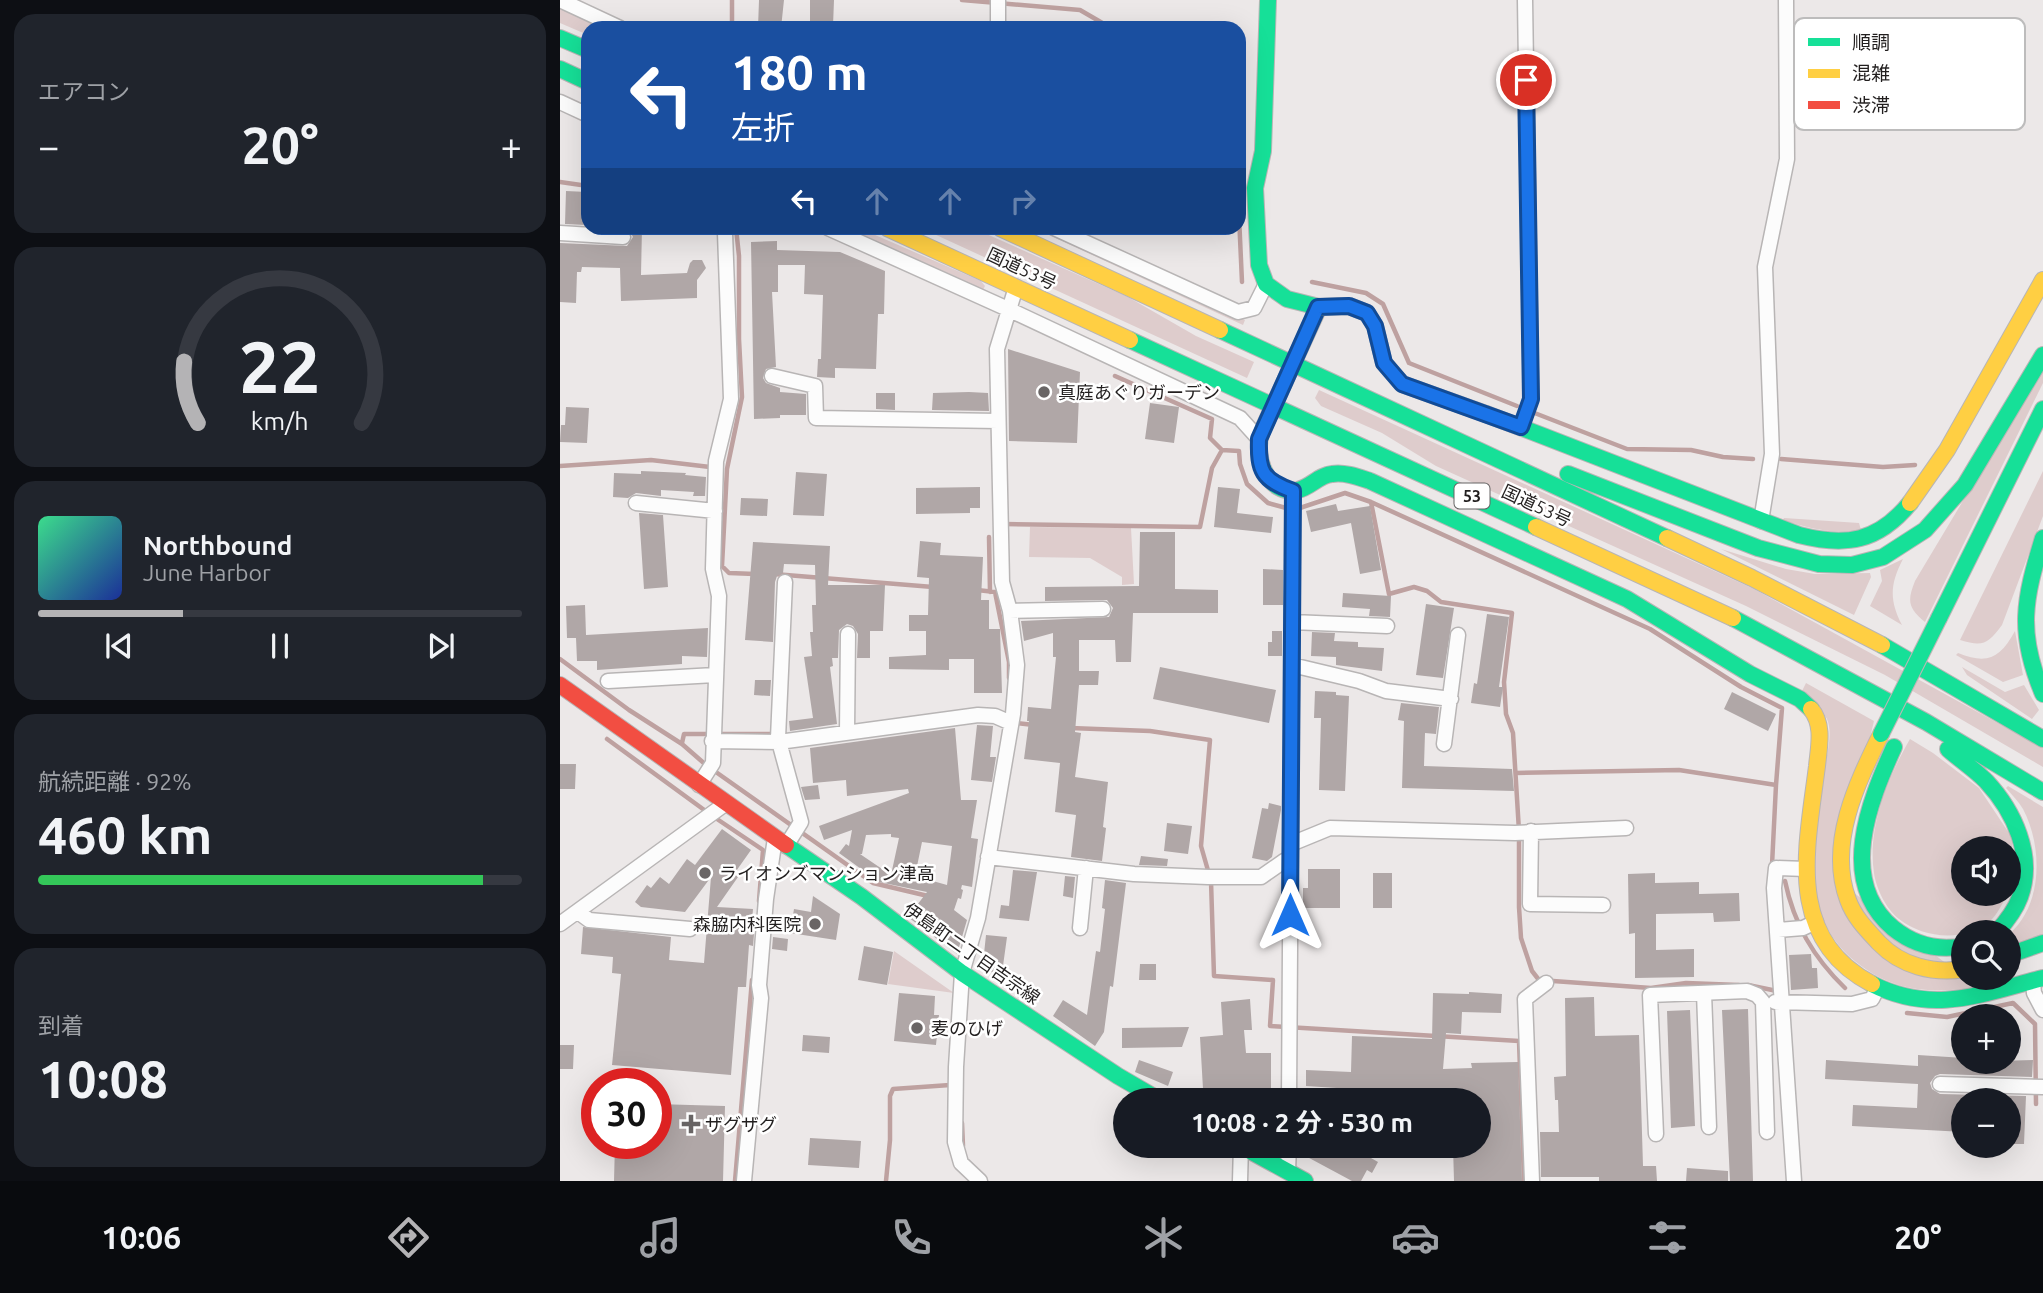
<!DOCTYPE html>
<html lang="ja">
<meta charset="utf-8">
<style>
body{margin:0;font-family:Ubuntu,"Noto Sans JP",sans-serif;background:#20242c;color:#f1f3f6;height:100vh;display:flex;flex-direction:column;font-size:26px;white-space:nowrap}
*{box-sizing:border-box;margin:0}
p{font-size:23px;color:#9ea1a6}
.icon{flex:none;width:38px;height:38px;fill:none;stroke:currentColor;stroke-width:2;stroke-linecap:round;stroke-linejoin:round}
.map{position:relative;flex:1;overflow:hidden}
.panel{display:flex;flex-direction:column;gap:14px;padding:14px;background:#0d0f14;width:560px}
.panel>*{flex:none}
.guide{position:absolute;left:21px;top:21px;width:665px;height:214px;border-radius:21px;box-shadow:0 7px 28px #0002;background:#1a4fa0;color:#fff;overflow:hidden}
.controls{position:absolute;left:1391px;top:836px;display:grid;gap:14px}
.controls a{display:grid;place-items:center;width:70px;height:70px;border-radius:50%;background:#171b24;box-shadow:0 7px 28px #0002;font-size:35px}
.speed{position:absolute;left:21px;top:1068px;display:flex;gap:14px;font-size:35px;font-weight:700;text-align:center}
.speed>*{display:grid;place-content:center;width:91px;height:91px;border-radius:50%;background:#171b24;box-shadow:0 7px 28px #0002;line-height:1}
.speed .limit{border:10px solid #d22;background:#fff;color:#111}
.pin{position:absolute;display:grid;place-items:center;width:60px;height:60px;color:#fff;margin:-30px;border:4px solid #fff;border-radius:50%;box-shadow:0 2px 7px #0007}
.me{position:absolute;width:77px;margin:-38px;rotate:0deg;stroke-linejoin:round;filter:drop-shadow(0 0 5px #0008)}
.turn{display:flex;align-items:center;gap:24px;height:147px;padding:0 35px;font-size:32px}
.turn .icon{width:91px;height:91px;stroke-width:2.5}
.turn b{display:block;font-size:49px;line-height:60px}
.lanes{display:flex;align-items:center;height:66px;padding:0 35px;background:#0003;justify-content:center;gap:35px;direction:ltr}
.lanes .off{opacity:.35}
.big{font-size:52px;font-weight:700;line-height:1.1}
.panel .card{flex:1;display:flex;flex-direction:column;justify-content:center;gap:10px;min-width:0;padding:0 24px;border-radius:21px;background:#20242c}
.panel .dial{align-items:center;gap:0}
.dial svg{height:182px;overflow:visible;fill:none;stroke:#363941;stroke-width:7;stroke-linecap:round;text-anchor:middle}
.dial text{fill:#f1f3f6;stroke:none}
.song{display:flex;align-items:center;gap:21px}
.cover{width:84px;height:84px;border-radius:10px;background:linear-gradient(135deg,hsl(150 70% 55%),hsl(230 70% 35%))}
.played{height:7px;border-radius:4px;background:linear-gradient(90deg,#b4b3b5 30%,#363941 30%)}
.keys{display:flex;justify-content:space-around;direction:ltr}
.heat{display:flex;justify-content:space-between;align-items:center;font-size:38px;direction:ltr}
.charge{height:10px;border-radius:5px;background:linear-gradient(90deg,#34c759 92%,#363941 0)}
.trip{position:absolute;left:553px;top:1088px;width:378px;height:70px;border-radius:35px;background:#171b24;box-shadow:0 7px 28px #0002;font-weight:700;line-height:70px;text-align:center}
.tabs{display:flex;height:112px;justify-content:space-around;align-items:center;background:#090b0e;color:#9ea1a6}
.tabs .icon{width:49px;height:49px}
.tabs .on{color:#b4b3b5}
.tabs b{font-size:32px;color:#f1f3f6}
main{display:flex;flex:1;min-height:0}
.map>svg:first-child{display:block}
.green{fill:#decccc}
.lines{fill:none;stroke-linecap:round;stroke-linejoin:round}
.stream{stroke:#bea1a0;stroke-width:4.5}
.building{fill:#b0a7a7;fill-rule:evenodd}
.street-casing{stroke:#b8b5b5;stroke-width:17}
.fast-casing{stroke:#b8b5b5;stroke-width:18}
.slow-casing{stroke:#b8b5b5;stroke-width:18}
.jam-casing{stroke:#b8b5b5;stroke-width:18}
.street{stroke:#fcfcfc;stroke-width:14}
.fast{stroke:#16e098;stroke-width:16}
.slow{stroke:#ffcf43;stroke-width:16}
.jam{stroke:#f24e42;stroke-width:16}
.fast-bridge-casing{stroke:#bfb6b6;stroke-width:18;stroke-linecap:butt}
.fast-bridge{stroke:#16e098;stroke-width:16}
.route-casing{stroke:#114b97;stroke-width:18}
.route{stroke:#1a73e8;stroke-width:12}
.poi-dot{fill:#696565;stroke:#fff;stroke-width:2.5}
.labels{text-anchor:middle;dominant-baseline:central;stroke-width:5;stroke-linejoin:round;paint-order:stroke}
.shield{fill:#fff;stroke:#646262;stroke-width:2}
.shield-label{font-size:16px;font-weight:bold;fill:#221f1f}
.street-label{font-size:18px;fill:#221f1f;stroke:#fff}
.poi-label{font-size:18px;fill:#221f1f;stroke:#fff;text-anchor:start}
.key{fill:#fff;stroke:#bdbcbc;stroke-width:2}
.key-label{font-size:19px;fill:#221f1f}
</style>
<main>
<section class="panel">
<div class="card"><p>エアコン</p>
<div class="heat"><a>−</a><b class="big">20°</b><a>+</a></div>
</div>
<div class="card dial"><svg viewBox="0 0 100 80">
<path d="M14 69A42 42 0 1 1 86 69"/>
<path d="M14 69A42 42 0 0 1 8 42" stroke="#b4b3b5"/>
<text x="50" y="56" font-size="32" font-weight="700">22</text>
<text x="50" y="72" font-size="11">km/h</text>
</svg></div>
<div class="card">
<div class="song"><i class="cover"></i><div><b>Northbound</b><p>June Harbor</p></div></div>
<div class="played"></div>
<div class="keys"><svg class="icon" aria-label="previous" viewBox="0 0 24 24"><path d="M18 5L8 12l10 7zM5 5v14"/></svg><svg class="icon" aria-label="pause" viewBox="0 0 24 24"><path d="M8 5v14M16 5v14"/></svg><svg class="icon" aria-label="next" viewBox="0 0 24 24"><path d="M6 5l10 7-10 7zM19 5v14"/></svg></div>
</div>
<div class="card"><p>航続距離 · 92%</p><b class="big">460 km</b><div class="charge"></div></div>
<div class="card"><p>到着</p><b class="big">10:08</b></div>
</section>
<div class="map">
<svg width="1483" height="1181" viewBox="0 0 1483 1181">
<rect width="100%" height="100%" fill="#ece8e8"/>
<path class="green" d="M0,7L46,28H28V35L0,23Z
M279,228H299L421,281L425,286L423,290Z
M361,228H413L568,297L636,336L694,362L687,378Z
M474,228H486L685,320L683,325Z
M1483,367V383L1365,622C1348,608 1347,601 1355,581Z
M759,390L1194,589L1483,748V767L1325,675L1186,606L876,466L822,433L761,406L755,398Z
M1483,471V516L1442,625C1428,644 1423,647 1400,640Z
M1224,518L1299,523L1301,530C1273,535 1249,528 1223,520Z
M470,527L571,528L574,584L562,585V577L530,558L469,557Z
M1161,549L1226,569L1255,574L1310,573L1311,577L1294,615Z
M1343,559C1330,584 1329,600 1342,625L1310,606L1322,581L1320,570Z
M1455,631L1463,675L1443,682L1396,655L1398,653C1428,665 1440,658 1455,631Z
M1402,667L1445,692L1464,685L1479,710L1472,719L1407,675Z
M1246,683L1314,721L1276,879L1405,978H1426L1429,985C1380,994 1337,995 1296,962C1234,912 1255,836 1265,767C1267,753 1273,733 1267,719C1262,709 1249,699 1242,691Z
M1350,739L1373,753L1419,788L1451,836L1455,866L1449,890V849H1404V894H1448C1443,902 1437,915 1430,921C1405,942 1364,939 1339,919C1326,909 1316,888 1314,873C1307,828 1328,777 1350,739Z
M1448,786L1483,807V938L1449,948V934C1483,905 1483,847 1463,809C1459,802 1452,795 1446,788Z
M334,951L394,993L328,984Z"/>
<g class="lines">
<path class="stream" d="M172,0V28
M402,0L520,10L551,28
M0,182L28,186
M679,216L682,282
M176,228L179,256V339L182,397L167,469L162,566L169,573L195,574
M752,282L806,293L823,304L849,363L957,406
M555,376L652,419L650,438L662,450L679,451L680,464L687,484L708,503L726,508H740L785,493L811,502L829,594L854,587L867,591L881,602L952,613L944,682L946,714L953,733L959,831V907L961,938L972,971L979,980L1091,988L1126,983L1179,985
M972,412L1067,449L1131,450L1163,457L1193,459
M1221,459L1323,467L1355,465
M0,466L91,460L150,467
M811,502L1090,629L1181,687L1222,708L1216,785
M444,524L640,527L652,468L662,450
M429,537L430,592
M214,574L373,587
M417,590L435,592L449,662V678
M0,659L69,710L122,744L146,765L313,883L368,896
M456,723L474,725
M510,728L590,731L650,740L641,846L649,874
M47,739L147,812
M122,743L124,734H215
M956,773L1119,770L1216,785L1212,865
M154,817L203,850L199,901
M651,881L654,976L713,980L710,1026L959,1041L964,1181
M1225,881C1234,924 1253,957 1285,988
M1188,985L1217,991
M1347,1013L1387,1017L1453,1003L1475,1024L1476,1104
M402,1123L403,1146
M175,1181L192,980
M326,1181L330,1140V1096L333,1089L390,1085"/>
</g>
<path class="building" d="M199,0H224L221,28H198Z
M250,0H274L273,26H250Z
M6,191L27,192L26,225L5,224Z
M64,228H82L81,275L127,273L130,263L133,260H142L146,268L137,280V298L61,301L60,268L22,267L21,272H17L16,303L0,302V243L67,246L73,237L69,229Z
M217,241V250L280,252L325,271L324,314H318L316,369L275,368V378L257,377L258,359H261L263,295L244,294L245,265H218V292H212L216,367L206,369L203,378L206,383L220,388V392L246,394V415H220V418L194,419L191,242Z
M448,349L520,372L517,443L449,441Z
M409,392L428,393L429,411L372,410L373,393Z
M316,393H335V410L316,409Z
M590,403L619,407L614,443L585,439Z
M6,407L29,408L27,443L0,442L1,425H5Z
M81,471L126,473L125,475L146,477L145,496H133L134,492L101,490V496L76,493L68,498L53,497L54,473L81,474Z
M236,472L267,474L264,516L233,515Z
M420,487V508H410V513L356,514V488Z
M658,487L680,489L677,513L713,517L711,533L654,527Z
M181,498L208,499L207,516L180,515Z
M776,504L778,511L810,506L821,570L800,574L791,523L751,532L746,511Z
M79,513L103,515L108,587L84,589Z
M580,532H615V589L658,590V613H573L571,662H556L555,640H519V671H539L538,685H519L515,732L521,733L515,777L548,782L543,827L546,828L542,861L511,857L516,815L495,812L500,763L464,759L469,721H467L468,707L491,709L496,657H493V633L464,641L461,621L549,617L553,608L547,600L485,601V587L579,586Z
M360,541L381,543L380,555L423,557L421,600H429V629H440L442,693H414V659H389V670L329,669V657L366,655V631H349V615H368L369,578L357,577Z
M193,542L270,546L268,585H325L323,631H310V658H297L298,634L293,626L287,624L279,630L278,658H272L273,666L270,667L277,724L230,731L229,721L253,718L244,657L252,656L250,632H253L252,605H256L255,565L224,564L223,573L217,576L215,582L213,642L185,640Z
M703,569L723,570V605H703Z
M783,593L831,596L830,617L809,616L810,609L782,607Z
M866,604L894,608L883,678L856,675Z
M25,605L26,635L148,628L147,657L122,656V664L37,670V661H17L16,638H7L6,606Z
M927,614L949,617L939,687H943L940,707L911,703L914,683L917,684Z
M712,631H722V656H708V642H712Z
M752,632L775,633L774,641L798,642V647L824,648L822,671L776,665V657L751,656Z
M600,667L716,690L709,723L593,699Z
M195,680H211L210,696L194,695Z
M755,691L776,692V695L789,696L785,791L759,790L761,718H754Z
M1172,692L1216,714L1208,731L1164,709Z
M841,703L879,707L876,734L865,733L864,766L952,769L954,791L842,788L844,721L838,720Z
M417,725L433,726L430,757H436L432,782L411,780Z
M395,728L401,800H417L411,838L418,839L412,887L402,885L401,889L403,890L401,899L398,898L394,910L407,920L397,954L348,917L367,892L319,882L279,853L286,844L289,846L292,830L264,840L259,826L349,793L348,789L287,796L286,780L253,783L250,748ZM331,834V837L339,838L331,875L300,854H302L306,835ZM362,842L392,846L387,885L355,876Z
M0,764H16L15,789H0Z
M258,785L260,799L245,800L241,787Z
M709,803L721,806V810L712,857L707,861L692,858L702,808L708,809Z
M607,823L632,826L628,854L604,851Z
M162,829L191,850L174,874L178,877L157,907L193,909L191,933L194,934L193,946L189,945L186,987H178L171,1075L52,1065L61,974L52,973L53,957L21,954L23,927L111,937L109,960L144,963L151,877L125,912L81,907L75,902L87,885L91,888L100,877L109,884L127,859L135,865Z
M581,856L608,859L607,866L579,865Z
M748,869H780V908H743V888H748Z
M453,870L477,872L469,921L439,918L441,905L449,906Z
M813,873H832V908H813Z
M1095,873V883L1139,882V894L1179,893L1180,921L1154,922L1153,913L1096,914V950L1134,949V977L1075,978V933L1069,934L1068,874Z
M505,876L515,877L513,898L503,896Z
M545,880L566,883L553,987L550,986L544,1032L535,1046L493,1016L503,1000L527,1015L536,951L540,952L545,909L542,908Z
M253,896L280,914L276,940L230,933L234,909L251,912Z
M426,935L447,937L442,973L430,972L431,964L423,963Z
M213,937L228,939L227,951L212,949Z
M304,946L333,952L327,985L298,980Z
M1251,954L1252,968H1257L1258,988L1231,990L1229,955Z
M580,964H596V980H579Z
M909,992L942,994L941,1013L902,1012L901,1034L886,1033L883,1069L912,1068L911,1063L958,1062L962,1181H894L893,1146H919V1101L792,1099V1089L746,1086V1070L791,1072L792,1036L872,1039L873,993L909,994Z
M339,993L375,996L374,1015H379L376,1045L334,1041Z
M1034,997L1035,1036L1079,1035L1083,1166H1096L1097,1181H1039V1177H981L980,1132H999L998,1100H995L994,1077L1006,1076L1005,998Z
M690,999L692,1030H684L686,1053H711V1101H677L678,1099L617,1101V1091L643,1089L640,1037L663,1035L661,1002Z
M1188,1009L1193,1181H1170L1162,1010Z
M1130,1010L1135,1126L1111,1128L1107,1011Z
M629,1027L622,1047L562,1048V1028Z
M243,1035L270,1037L269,1053L242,1051Z
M0,1045H14L13,1069H0Z
M1358,1055L1404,1058V1062L1473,1060L1472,1077L1380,1074L1375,1076L1370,1083L1372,1089L1380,1094L1466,1096L1464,1144H1449V1101H1404V1132L1292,1126L1293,1105L1357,1108L1358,1084L1265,1079L1266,1060L1358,1066Z
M579,1060L613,1072L608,1086L575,1072Z
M96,1104L165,1106L163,1181H54L55,1143H96Z
M250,1138L301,1141L299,1168L248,1165Z
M739,1146H790L818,1162L812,1173L807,1170L801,1181H792L738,1152Z
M1127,1168L1168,1171V1181H1126Z"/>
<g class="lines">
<defs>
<path id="street" d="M0,0L60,28
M438,28V0
M0,102L28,115
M268,228L450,310L680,418L699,439
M494,228L678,312L694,308L706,284
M0,233L63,237
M212,376L255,386L256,418L438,421
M961,427L971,399L965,0
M76,503L155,511
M1201,521L1212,454L1205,267L1227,159L1226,0
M225,582L218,738L241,822L226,846
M450,611L543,609
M732,622L827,626
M732,665L799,681L826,691L891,699
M48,681L155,675
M287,732L288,634
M152,741L219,742L418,715L435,716L451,723
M884,744L898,635
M139,785L153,763L159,596L153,569L156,461L171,399L165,233L163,228
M971,831L970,904L1043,905
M731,844L770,828L955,833L1066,828
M428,857L574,874L648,877H701L724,861L730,860
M18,912L29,920L130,929
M0,924L165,804
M520,928L526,868
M1218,930L1243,928L1256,922
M1473,983L1474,993L1483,1010
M1144,993L1149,1127
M1215,1002L1292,1004L1312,999L1318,987
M1380,1084L1483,1087
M729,1101L733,491
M1096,1134L1090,995L1187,991L1197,995L1203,1002L1207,1132
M728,1171L729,1146
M184,1181L201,998L199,985L206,899L215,838
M420,1181L401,1163L395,1142L396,1067L402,973L418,918L453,714L457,665L450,611L442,582L437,349L456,287
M680,1181L681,1146
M972,1181L965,999L986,983
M1234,1181L1214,888L1216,868L1246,869"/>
<path id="fast" d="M708,0L703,151L695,188L699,265L706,284L727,299L759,307
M0,38L28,50
M0,69L28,82
M660,330L1107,538
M570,340L976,527
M926,414L1239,535C1286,547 1318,542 1350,503
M702,431C692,455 707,496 738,490C751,487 759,475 772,474C785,472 798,477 810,481L1067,599L1190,674L1240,699L1251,709
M1008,474L1198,548L1259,564L1292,565L1323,557L1365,530L1405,485L1483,355
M1483,538C1464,599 1457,633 1483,694
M1173,618L1366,722L1483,792
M1379,618L1483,409
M1322,645L1483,739
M1334,747C1309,802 1277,881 1333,928C1354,945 1378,951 1404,946
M1388,749C1400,760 1414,769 1426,781C1454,811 1475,856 1460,897C1455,911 1446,922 1436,933
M226,845L302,897L402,973L558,1076L601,1101
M1449,955L1483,943
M1312,984C1373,1015 1421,994 1483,978
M681,1146L745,1181"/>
<path id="slow" d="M327,228L570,340
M440,228L660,330
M702,431L759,307L789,306L807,313L815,326L824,363L842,384L926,414
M1350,503L1387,450L1483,280
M976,527L1173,618
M1107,538L1192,578L1322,645
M1251,709C1264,725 1259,746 1257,766C1247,847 1224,938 1312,984
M1321,734C1297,783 1267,844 1288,900C1294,917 1307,930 1319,943C1341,966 1373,974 1404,969"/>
<path id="jam" d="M0,685L226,845"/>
</defs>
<use href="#street" class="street-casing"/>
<use href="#fast" class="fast-casing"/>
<use href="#slow" class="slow-casing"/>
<use href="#jam" class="jam-casing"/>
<use href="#street" class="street"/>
<use href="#fast" class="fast"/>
<use href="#slow" class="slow"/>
<use href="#jam" class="jam"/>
<defs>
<path id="fast-bridge" d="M1321,734L1379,618"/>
</defs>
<use href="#fast-bridge" class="fast-bridge-casing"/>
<use href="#fast-bridge" class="fast-bridge"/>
</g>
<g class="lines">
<defs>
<path id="route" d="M730,915L733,491C702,480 698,471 699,439L758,307L789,306L807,313L815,326L824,363L842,384L961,427L971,399L966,80"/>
</defs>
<use href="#route" class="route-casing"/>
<use href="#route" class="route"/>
</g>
<g class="poi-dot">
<circle cx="484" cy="392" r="7"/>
<circle cx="145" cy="873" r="7"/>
<circle cx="255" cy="924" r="7"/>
<circle cx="357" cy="1028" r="7"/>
<path d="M127.5 1113.5h7v7h7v7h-7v7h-7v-7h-7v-7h7z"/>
</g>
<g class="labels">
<rect class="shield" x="894.5" y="483.5" width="35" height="25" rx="5"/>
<g class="shield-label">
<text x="912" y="496">53</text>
</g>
<g class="street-label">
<text transform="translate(462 268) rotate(25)">国道53号</text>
<text transform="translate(977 505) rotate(25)">国道53号</text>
<text transform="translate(412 953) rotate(35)">伊島町二丁目吉宗線</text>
</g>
<g class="poi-label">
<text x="498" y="392">真庭あぐりガーデン</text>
<text x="159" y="873">ライオンズマンション津高</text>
<text x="241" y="924" text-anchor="end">森脇内科医院</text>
<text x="371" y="1028">麦のひげ</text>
<text x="145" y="1124">ザグザグ</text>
</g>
</g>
<rect x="1234" y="18" width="231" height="112" rx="10" class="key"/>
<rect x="1248" y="38" width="32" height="8" fill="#16e098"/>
<rect x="1248" y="69" width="32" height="9" fill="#ffcf43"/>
<rect x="1248" y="101" width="32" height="8" fill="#f24e42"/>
<g class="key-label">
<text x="1292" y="49">順調</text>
<text x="1292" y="80">混雑</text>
<text x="1292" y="112">渋滞</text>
</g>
</svg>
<div class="controls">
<a><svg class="icon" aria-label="sound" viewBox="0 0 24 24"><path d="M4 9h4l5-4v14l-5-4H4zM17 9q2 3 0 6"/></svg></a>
<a><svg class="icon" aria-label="search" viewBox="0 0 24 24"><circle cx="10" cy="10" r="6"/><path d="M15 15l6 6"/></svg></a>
<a>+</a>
<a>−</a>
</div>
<div class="speed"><div class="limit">30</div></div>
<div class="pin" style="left:966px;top:80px;background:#d93025"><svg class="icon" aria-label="arrive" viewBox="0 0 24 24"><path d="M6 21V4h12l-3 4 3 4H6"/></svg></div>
<svg class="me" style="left:730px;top:915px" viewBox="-20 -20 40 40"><path d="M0-17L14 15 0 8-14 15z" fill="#1a73e8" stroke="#fff" stroke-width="4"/></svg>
<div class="trip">10:08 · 2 分 · 530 m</div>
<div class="guide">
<div class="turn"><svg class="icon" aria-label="left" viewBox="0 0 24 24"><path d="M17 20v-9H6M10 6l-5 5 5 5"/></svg><div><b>180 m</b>左折</div></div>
<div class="lanes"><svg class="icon" aria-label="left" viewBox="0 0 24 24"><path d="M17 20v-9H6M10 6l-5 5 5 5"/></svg><svg class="icon off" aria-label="ahead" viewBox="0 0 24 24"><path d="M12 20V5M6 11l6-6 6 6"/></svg><svg class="icon off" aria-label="ahead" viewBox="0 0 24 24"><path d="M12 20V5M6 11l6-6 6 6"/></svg><svg class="icon off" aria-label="right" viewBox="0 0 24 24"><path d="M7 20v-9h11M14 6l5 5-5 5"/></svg></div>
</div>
</div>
</main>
<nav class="tabs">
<b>10:06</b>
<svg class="icon on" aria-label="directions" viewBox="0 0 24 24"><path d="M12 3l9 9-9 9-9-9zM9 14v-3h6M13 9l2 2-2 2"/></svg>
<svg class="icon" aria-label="music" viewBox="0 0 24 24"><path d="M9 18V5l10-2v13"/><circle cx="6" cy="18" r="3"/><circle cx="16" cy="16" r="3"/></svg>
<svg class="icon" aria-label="phone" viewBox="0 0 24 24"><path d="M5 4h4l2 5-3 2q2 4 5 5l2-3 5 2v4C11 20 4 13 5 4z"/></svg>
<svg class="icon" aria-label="climate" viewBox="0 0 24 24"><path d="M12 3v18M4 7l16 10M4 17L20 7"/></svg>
<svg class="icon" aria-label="car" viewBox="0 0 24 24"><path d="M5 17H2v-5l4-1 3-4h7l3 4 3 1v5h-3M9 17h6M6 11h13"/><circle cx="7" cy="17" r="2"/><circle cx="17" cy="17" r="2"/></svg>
<svg class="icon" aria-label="filters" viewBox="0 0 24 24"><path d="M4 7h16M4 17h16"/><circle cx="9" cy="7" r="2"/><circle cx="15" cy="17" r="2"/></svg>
<b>20°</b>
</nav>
